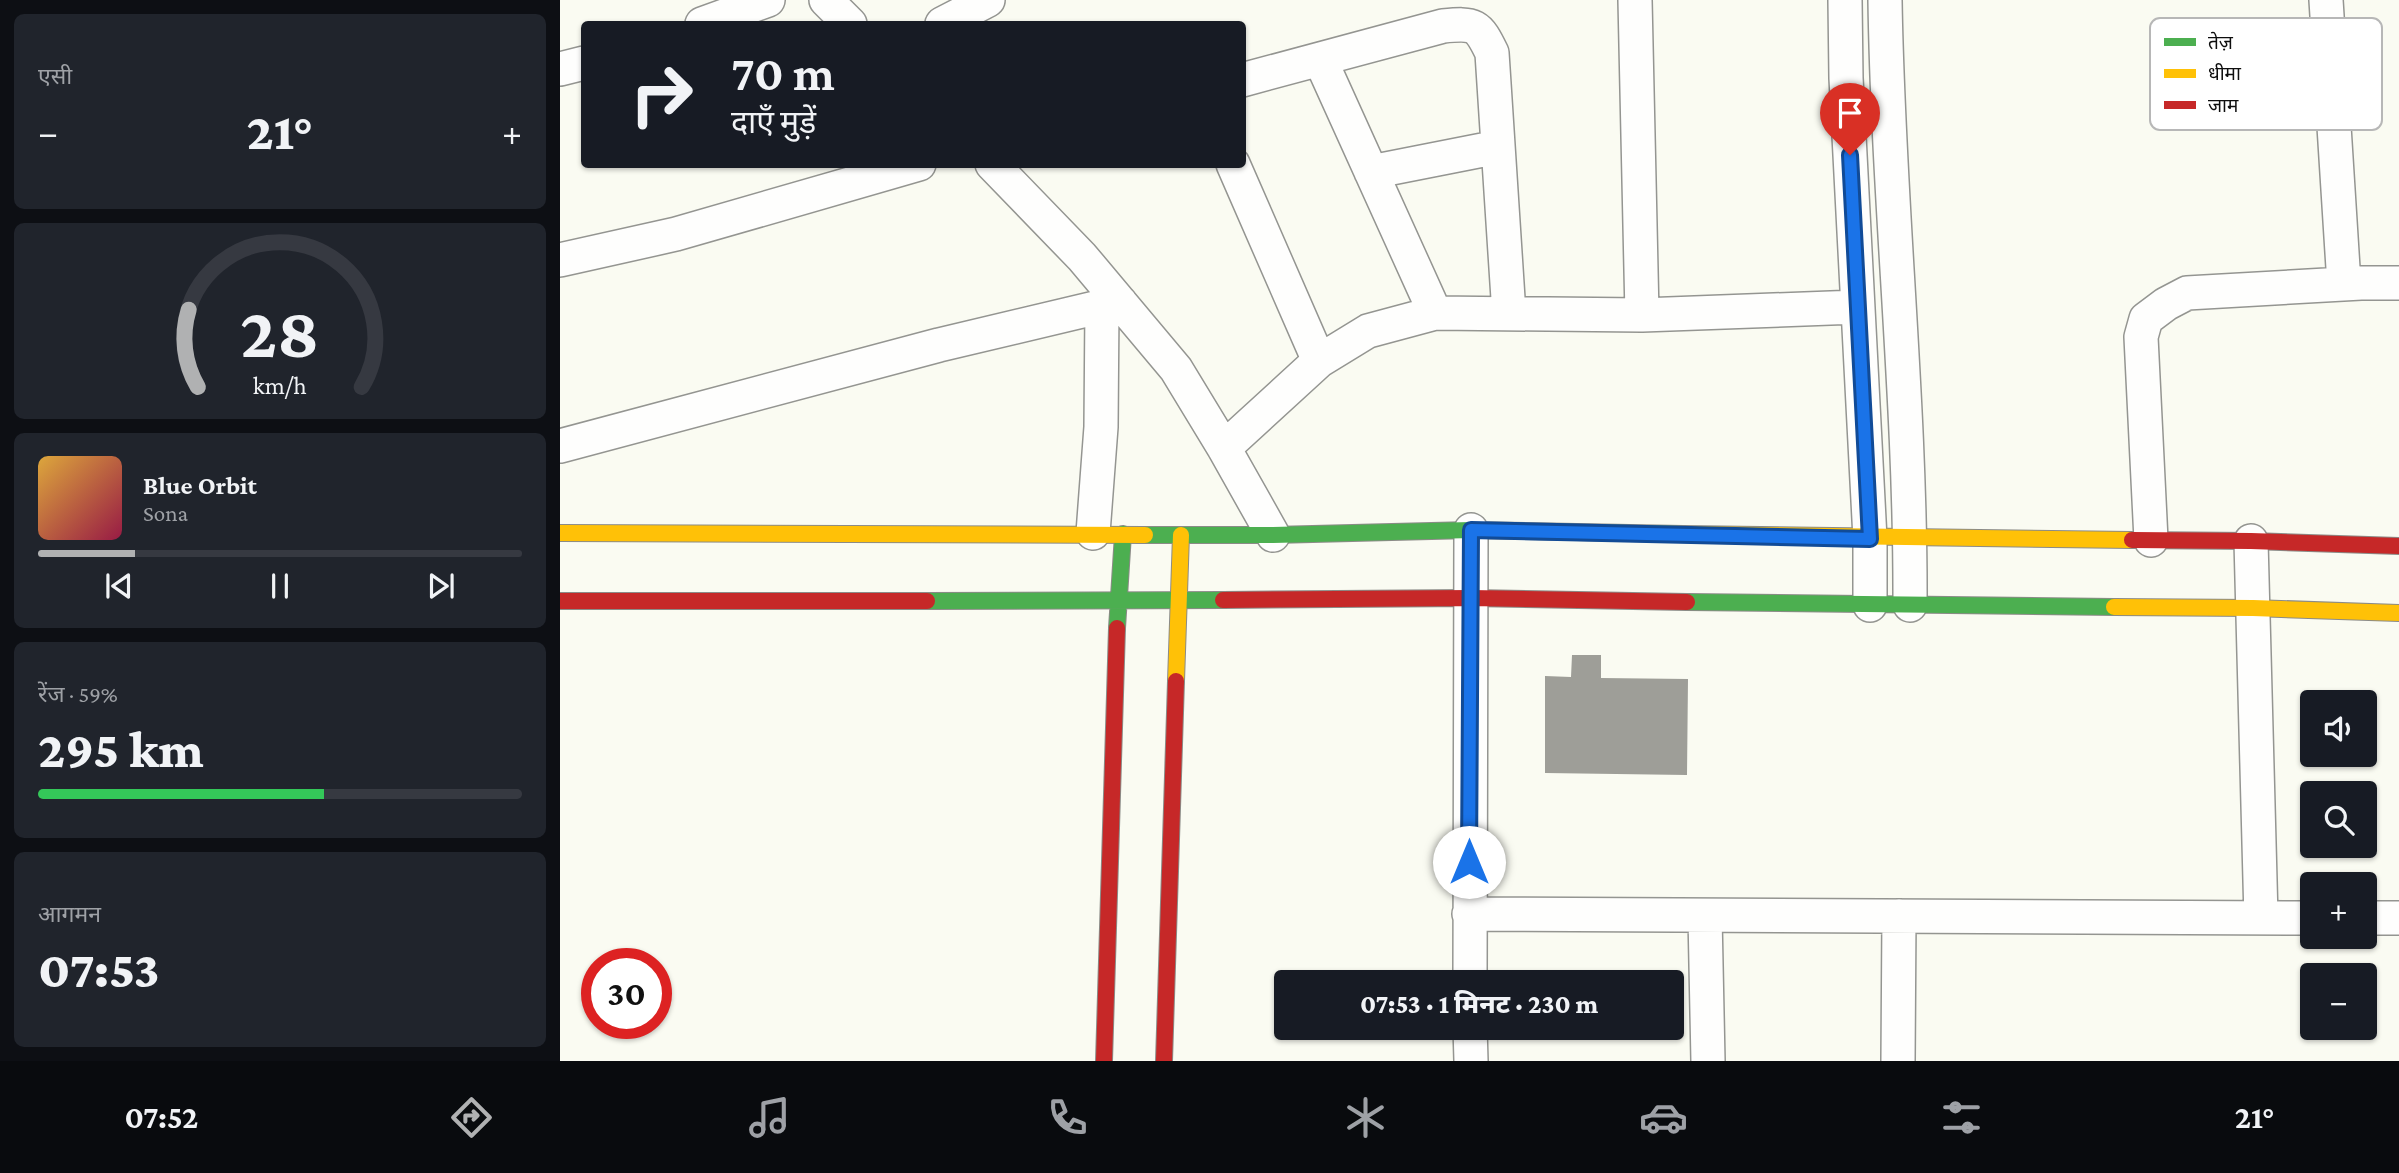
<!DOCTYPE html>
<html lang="hi">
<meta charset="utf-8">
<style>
body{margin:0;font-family:"Crimson Pro","Noto Sans Devanagari",serif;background:#20242c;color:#f1f3f6;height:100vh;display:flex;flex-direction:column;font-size:26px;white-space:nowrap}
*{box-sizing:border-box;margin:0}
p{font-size:23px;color:#9ea1a6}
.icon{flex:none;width:38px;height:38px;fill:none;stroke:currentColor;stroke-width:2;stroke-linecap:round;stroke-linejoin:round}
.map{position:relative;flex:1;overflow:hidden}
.details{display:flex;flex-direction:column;gap:14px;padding:14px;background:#0d0f14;width:560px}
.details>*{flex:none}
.guide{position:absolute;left:21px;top:21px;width:665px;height:147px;border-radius:7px;box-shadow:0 2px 5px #0004;background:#171b24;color:#f1f3f6;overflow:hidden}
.buttons{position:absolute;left:1740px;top:690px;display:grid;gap:14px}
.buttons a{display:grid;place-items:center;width:77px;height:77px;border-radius:7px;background:#171b24;box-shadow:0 2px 5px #0004;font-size:35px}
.speed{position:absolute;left:21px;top:948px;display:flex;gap:14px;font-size:35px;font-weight:700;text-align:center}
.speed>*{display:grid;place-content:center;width:91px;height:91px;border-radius:50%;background:#171b24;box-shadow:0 2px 5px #0004;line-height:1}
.speed .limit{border:10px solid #d22;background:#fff;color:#111}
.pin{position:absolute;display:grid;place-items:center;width:60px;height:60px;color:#fff;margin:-72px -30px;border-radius:50% 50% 50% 0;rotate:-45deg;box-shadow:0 0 7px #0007}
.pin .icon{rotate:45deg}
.me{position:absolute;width:77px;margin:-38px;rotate:0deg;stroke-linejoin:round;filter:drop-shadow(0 0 5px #0008)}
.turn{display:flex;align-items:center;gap:24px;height:147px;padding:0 35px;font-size:32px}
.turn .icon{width:91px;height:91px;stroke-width:2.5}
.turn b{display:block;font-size:49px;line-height:60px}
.big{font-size:52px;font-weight:800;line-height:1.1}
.details .widget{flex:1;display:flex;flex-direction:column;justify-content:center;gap:10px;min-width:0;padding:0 24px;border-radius:10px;background:#20242c}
.details .dial{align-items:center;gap:0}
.dial svg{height:182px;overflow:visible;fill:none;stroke:#363941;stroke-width:7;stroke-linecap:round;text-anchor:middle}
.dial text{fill:#f1f3f6;stroke:none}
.song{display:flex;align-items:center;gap:21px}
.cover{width:84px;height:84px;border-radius:10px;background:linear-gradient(135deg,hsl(40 70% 55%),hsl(340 70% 35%))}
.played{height:7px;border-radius:4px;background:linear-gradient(90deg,#b0b1b2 20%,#363941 20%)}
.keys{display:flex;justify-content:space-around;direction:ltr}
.heat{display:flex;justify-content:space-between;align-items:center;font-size:38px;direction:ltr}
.charge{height:10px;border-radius:5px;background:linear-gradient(90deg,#34c759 59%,#363941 0)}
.trip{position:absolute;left:714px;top:970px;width:410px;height:70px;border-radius:7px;background:#171b24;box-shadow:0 2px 5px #0004;font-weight:800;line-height:70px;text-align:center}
.menu{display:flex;height:112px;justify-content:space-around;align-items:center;background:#090b0e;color:#9ea1a6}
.menu .icon{width:49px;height:49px}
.menu .active{color:#b0b1b2}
.menu b{font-size:32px;color:#f1f3f6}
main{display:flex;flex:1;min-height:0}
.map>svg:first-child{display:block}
.building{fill:#9e9e98}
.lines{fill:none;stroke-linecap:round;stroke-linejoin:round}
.street-casing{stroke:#949591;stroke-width:36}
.fast-casing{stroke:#8b8b87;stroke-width:18}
.slow-casing{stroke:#8b8b87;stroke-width:18}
.jam-casing{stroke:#8b8b87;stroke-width:18}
.street{stroke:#fefefd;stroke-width:33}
.fast{stroke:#4caf50;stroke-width:16}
.slow{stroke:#ffc107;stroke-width:16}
.jam{stroke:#c62828;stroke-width:16}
.route-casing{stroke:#114b97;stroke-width:18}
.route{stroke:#1a73e8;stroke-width:12}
.key{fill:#fff;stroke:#b7b7b7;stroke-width:2}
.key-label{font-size:19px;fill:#0e0e0e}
</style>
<main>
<section class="details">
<div class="widget"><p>एसी</p>
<div class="heat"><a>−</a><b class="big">21°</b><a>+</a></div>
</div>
<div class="widget dial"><svg viewBox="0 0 100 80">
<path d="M14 69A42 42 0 1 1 86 69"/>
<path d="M14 69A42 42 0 0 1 10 35" stroke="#b0b1b2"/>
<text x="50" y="56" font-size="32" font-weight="700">28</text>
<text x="50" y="72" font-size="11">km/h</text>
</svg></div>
<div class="widget">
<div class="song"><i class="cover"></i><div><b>Blue Orbit</b><p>Sona</p></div></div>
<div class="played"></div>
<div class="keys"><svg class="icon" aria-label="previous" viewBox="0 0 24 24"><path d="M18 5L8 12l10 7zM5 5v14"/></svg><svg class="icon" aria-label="pause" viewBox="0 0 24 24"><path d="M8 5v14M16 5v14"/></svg><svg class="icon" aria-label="next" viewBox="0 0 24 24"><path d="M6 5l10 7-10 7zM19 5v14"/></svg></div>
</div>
<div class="widget"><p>रेंज · 59%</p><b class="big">295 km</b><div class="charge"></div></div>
<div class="widget"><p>आगमन</p><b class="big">07:53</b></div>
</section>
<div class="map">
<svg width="1839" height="1061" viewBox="0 0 1839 1061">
<rect width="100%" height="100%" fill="#fafbf2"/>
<path class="building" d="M1012,655H1041V678L1128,679L1127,775L985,773V676L1011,677Z"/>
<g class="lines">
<defs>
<path id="street" d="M266,0L290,24
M1075,0L1082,315
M1285,0L1286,78L1310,539V605
M1325,0C1328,202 1351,403 1350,605
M1766,0L1784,284
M142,24L208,0
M382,24L428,0
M760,59L875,313
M0,69L24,63
M682,80L883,26C915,23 918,24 932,53L949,314
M432,164L522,257L616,369L664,448L713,535
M673,164L759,361
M811,172L938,147
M0,260L116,234L359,164
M0,446L379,345L560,302
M664,448L759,361L808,331L875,313L1082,315L1297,307
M533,533L541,427L542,306
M1591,540L1581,337L1586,319L1606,304L1627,293L1801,283H1839
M1691,541L1701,918
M909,914L1752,918
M1145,916L1148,1061
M1804,918H1839
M910,982L911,530
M910,1027L911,1061
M1338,1061L1339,916"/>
<path id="fast" d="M585,535H713L911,530L1123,534
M367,601L663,600
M1127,602L1554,607
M557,628L563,534"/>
<path id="slow" d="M0,533L585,535
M1123,534L1572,540
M1554,607L1693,608L1839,613
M616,681L621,535"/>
<path id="jam" d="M1572,540L1691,541L1839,546
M663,600L911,598L1127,602
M0,601H367
M544,1061L557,628
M604,1061L616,681"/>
</defs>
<use href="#street" class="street-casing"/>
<use href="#fast" class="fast-casing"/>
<use href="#slow" class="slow-casing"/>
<use href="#jam" class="jam-casing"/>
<use href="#street" class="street"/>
<use href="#fast" class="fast"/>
<use href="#slow" class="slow"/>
<use href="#jam" class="jam"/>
</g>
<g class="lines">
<defs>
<path id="route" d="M909,862L911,530L1310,539L1290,155"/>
</defs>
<use href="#route" class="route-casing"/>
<use href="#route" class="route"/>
</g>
<rect x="1590" y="18" width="232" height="112" rx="10" class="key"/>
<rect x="1604" y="38" width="32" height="8" fill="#4caf50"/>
<rect x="1604" y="69" width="32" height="9" fill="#ffc107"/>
<rect x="1604" y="101" width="32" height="8" fill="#c62828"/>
<g class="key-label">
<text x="1648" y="49">तेज़</text>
<text x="1648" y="80">धीमा</text>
<text x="1648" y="112">जाम</text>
</g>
</svg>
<div class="buttons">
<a><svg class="icon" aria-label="sound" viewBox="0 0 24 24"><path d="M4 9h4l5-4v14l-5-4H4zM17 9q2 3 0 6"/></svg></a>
<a><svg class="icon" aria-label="search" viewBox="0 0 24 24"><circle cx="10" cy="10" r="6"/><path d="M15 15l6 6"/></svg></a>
<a>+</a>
<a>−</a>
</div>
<div class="speed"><div class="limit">30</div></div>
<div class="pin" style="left:1290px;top:155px;background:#d93025"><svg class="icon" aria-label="arrive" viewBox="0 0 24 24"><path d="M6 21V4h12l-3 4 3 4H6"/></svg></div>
<svg class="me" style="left:909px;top:862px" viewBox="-20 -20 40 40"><circle r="19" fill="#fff"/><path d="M0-13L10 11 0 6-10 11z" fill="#1a73e8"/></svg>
<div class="trip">07:53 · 1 मिनट · 230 m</div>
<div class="guide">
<div class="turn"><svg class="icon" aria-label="right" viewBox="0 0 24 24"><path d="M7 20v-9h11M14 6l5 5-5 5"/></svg><div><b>70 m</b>दाएँ मुड़ें</div></div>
</div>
</div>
</main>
<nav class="menu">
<b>07:52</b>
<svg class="icon active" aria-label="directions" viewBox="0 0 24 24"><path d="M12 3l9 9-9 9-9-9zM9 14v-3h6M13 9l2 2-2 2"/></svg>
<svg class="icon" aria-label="music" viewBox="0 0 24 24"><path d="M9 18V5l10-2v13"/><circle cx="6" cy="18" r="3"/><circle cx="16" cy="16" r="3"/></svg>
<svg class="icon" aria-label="phone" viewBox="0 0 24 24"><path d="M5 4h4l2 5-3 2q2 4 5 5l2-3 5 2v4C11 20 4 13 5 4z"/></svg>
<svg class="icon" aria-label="climate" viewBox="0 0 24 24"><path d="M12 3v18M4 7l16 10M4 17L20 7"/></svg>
<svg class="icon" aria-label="car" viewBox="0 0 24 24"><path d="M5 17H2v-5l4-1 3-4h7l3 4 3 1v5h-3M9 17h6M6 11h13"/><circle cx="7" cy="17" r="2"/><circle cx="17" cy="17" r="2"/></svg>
<svg class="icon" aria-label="filters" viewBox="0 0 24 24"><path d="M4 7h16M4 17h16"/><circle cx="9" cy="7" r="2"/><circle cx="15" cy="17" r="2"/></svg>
<b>21°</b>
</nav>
